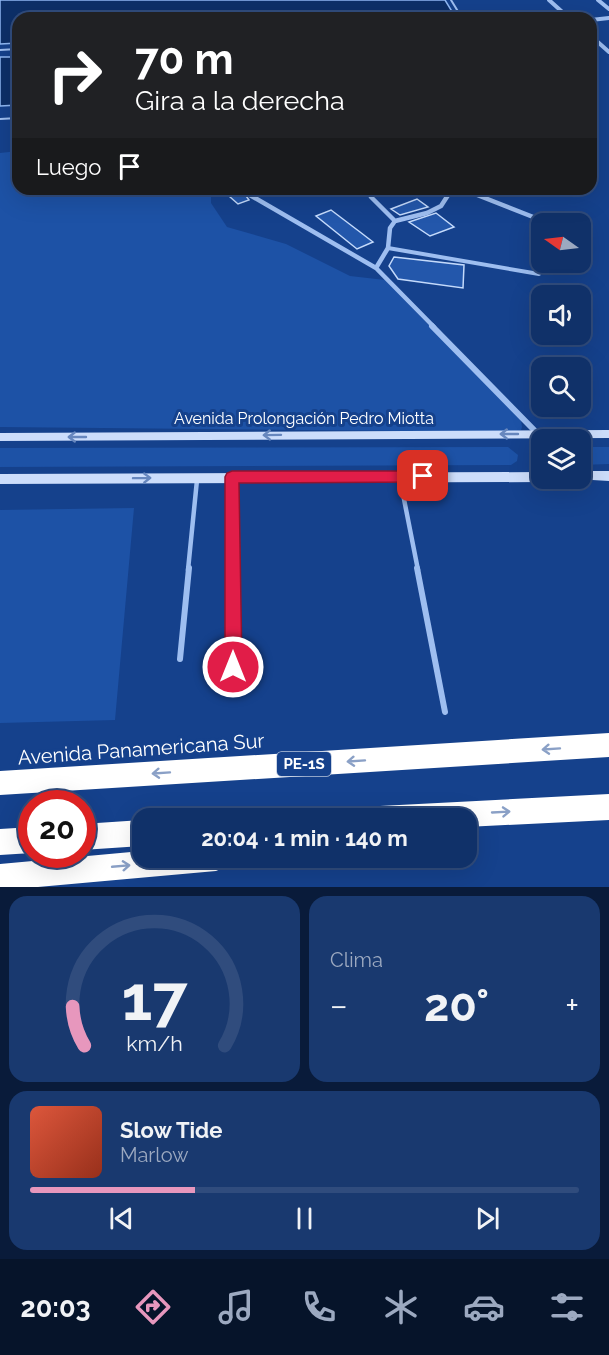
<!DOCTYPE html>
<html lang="es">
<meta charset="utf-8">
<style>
body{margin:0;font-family:Raleway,sans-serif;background:#19396f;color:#f1f3f6;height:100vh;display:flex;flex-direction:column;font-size:22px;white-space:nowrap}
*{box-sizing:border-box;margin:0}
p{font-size:20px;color:#9ca9c0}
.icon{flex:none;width:33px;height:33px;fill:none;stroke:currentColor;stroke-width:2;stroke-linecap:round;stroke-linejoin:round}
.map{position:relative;height:887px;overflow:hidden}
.drawer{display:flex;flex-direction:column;gap:9px;padding:9px;background:#091b3a;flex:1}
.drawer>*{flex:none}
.top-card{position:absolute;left:12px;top:12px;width:585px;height:183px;border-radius:18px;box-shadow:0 6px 24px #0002,0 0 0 2px #304c7d;background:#202124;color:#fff;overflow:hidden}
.needle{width:39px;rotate:284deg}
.fabs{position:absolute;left:531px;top:213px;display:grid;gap:12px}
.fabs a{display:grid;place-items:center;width:60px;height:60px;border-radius:12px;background:#103169;box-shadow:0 6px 24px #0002,0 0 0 2px #304c7d;font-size:30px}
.speed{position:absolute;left:18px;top:790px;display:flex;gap:12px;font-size:30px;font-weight:700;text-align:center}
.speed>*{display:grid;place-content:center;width:78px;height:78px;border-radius:50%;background:#103169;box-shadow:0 6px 24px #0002,0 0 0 2px #304c7d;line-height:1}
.speed .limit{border:9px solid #d22;background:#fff;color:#111}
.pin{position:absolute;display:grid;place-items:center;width:51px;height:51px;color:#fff;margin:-26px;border-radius:12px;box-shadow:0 3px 9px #0006}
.me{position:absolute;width:66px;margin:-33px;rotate:0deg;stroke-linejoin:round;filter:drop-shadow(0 0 4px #0008)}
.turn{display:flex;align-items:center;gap:21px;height:126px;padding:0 24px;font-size:27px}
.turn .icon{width:78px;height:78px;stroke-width:2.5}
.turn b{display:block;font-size:42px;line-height:51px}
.then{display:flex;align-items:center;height:57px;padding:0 24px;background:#0003;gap:12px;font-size:22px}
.big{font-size:45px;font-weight:700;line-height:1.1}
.drawer .card{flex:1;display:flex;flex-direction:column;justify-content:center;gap:9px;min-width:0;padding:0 21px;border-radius:18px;background:#19396f}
.drawer .dial{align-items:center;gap:0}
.dial svg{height:156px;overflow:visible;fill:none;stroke:#304c7d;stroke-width:7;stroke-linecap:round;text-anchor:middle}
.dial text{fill:#f1f3f6;stroke:none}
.song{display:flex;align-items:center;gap:18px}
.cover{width:72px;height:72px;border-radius:9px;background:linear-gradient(135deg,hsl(10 70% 55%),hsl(10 70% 35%))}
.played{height:6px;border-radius:3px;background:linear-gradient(90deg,#e797bd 30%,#304c7d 30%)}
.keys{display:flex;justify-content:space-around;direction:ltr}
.heat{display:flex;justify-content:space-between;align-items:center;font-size:33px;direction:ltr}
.drawer .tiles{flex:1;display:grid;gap:9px;grid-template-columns:1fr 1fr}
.card:last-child{grid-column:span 2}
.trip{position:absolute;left:132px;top:808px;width:345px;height:60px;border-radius:18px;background:#103169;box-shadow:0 6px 24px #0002,0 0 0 2px #304c7d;font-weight:700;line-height:60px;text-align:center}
.dock{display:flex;height:96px;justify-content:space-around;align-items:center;background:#06142a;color:#9ca9c0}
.dock .icon{width:42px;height:42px}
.dock .on{color:#e797bd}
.dock b{font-size:27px;color:#f1f3f6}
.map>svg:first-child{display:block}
.green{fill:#1d52a6}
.water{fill:#0d2f68;stroke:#90b8f3;stroke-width:1.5}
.building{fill:#2357ab;stroke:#c4dafb;stroke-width:1.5}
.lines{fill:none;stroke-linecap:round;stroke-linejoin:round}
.lane-far3{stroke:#9ebef0;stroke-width:2}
.lane-far2{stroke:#9ebef0;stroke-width:4}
.lane-far1{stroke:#9ebef0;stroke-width:4.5}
.lane{stroke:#9ebef0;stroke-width:6}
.street-far2{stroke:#9ebef0;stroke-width:4}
.street-far1{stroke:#9ebef0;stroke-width:4.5}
.street{stroke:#9ebef0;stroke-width:6}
.secondary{fill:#ccddfb;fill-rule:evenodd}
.highway{fill:#fff;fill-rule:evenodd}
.oneway{stroke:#6787be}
.oneway2{stroke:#8aa0c6}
.route{fill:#e11d48;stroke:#92132f;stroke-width:1.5}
.labels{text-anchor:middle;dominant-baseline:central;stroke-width:6;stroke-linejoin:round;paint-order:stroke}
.shield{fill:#15418c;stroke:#b9c6dc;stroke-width:1.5}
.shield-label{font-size:15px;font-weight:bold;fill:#fff}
.street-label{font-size:16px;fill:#fff;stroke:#15418c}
.near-street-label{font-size:20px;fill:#fff;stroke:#15418c}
</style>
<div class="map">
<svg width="609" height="887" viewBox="0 0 609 887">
<rect width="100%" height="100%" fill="#15418c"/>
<path class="green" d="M18,151V189H211V203L227,227L286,244L350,276L385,280L521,420L522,427L521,430L511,432L0,427V153Z
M508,447L518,455L517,461L511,465L0,467V448Z
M580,447H609V464L581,465Z
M134,508L115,720L0,723V510Z"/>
<path class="water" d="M0,0H445L456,18H18V43L0,44Z
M0,57H18V105L0,106Z"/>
<path class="building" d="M221,189H241L249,200L238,204Z
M417,199L428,207L400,215L391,209Z
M331,210L360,232L373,242L357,249L316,216Z
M436,213L454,227L430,236L409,222Z
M394,257L464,265L463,288L398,279L389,266Z"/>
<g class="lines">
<path class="lane-far3" d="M451,0L462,18
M0,50L18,49
M0,119L18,118"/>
<path class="lane-far2" d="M388,248L539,274"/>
<path class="lane-far1" d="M400,479L418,570
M232,480V570
M188,570L197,480"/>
<path class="lane" d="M232,568L233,667
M417,568L445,712
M180,659L189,568"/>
<path class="street-far2" d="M549,0L569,18
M598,0L609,9
M591,20L609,18
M591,36L609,52"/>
<path class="street-far1" d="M245,189L248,194L376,268L434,327
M462,189L551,224
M371,197L395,221
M580,235L584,236
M376,268L388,248L390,228L395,221L427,213L441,206L452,189"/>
<path class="street" d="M432,326L538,434L542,444"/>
<path class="secondary" d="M609,430V438L0,441V433Z
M580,471H609V481L576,479L580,478Z
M542,472V478H547L542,482L0,484V474Z"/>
<path class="highway" d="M609,733V757L0,795V771Z
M609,794V820L466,827V819H367L371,810L380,806Z
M142,820V846L82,850V824Z
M32,827V853L0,855V829Z
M142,851V858H229L225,867L216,871L38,887H0V864Z"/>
</g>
<defs><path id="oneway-shaft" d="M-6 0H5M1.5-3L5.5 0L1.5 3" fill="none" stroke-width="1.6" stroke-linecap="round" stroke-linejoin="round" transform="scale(1.5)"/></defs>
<g class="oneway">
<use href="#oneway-shaft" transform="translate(509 434) rotate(180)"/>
<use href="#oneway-shaft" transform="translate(272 435) rotate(179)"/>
<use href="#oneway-shaft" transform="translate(77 437) rotate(180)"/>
<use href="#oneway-shaft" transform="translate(142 478) rotate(-1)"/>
</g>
<g class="oneway2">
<use href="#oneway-shaft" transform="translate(551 749) rotate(176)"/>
<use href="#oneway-shaft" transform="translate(356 761) rotate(176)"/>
<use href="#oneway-shaft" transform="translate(161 773) rotate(176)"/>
<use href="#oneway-shaft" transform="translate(501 812) rotate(-3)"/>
<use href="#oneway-shaft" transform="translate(121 866) rotate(-5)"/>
</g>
<path class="route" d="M232,471H423L428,472L430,476L428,480L423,482L239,483L242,667L239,673L233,675L227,673L225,667V477L227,473Z"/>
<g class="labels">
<rect class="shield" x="277" y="752" width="54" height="24" rx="4.5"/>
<g class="shield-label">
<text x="304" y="764">PE-1S</text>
</g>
<g class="street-label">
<text x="304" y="418">Avenida Prolongación Pedro Miotta</text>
</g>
<g class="near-street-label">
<text transform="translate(141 749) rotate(-4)">Avenida Panamericana Sur</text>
</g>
</g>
</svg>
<div class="fabs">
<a><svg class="needle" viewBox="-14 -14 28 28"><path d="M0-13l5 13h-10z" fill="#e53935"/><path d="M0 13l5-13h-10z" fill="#9ca9c0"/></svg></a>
<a><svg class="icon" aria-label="sound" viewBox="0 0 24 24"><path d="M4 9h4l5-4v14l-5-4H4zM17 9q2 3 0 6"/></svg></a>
<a><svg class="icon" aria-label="search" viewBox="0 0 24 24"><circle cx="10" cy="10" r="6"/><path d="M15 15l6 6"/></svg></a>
<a><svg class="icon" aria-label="layers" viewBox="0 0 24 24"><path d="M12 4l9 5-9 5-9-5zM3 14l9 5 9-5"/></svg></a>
</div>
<div class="speed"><div class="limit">20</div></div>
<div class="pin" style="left:423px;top:476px;background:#d93025"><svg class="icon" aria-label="arrive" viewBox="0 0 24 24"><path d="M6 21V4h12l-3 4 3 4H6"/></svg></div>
<svg class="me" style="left:233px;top:667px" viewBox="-20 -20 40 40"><circle r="17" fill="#e11d48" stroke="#fff" stroke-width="3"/><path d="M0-11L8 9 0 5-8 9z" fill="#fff"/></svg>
<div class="trip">20:04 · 1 min · 140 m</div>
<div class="top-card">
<div class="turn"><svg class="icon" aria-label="right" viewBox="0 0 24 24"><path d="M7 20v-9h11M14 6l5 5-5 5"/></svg><div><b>70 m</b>Gira a la derecha</div></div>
<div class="then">Luego<svg class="icon" aria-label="arrive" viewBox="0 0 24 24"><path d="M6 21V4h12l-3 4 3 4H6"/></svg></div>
</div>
</div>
<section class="drawer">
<div class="tiles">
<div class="card dial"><svg viewBox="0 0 100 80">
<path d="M14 69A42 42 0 1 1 86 69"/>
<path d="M14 69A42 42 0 0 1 8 49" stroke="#e797bd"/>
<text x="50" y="56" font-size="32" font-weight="700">17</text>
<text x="50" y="72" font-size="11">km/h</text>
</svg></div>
<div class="card"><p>Clima</p>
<div class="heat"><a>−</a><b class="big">20°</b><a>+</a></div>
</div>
<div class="card">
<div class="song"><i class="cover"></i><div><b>Slow Tide</b><p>Marlow</p></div></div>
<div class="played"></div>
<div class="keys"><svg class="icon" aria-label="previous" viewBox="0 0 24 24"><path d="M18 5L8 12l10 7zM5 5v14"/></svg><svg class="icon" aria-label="pause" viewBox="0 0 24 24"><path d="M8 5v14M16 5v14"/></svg><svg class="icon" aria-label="next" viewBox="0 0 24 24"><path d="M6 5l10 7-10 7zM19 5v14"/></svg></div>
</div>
</div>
</section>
<nav class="dock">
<b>20:03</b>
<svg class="icon on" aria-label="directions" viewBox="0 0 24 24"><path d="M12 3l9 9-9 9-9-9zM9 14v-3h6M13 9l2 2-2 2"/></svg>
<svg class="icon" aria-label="music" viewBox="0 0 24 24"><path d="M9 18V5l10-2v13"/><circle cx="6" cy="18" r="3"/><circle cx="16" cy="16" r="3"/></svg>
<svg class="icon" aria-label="phone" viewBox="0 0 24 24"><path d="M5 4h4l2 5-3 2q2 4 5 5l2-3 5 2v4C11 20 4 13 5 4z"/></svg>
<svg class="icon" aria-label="climate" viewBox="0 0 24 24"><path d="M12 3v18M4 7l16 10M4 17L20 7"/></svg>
<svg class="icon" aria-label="car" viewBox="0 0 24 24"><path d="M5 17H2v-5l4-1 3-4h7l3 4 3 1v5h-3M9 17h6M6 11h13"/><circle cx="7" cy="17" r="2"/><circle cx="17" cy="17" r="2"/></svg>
<svg class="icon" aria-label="filters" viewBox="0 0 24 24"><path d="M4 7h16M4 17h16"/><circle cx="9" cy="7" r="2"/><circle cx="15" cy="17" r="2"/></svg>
</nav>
